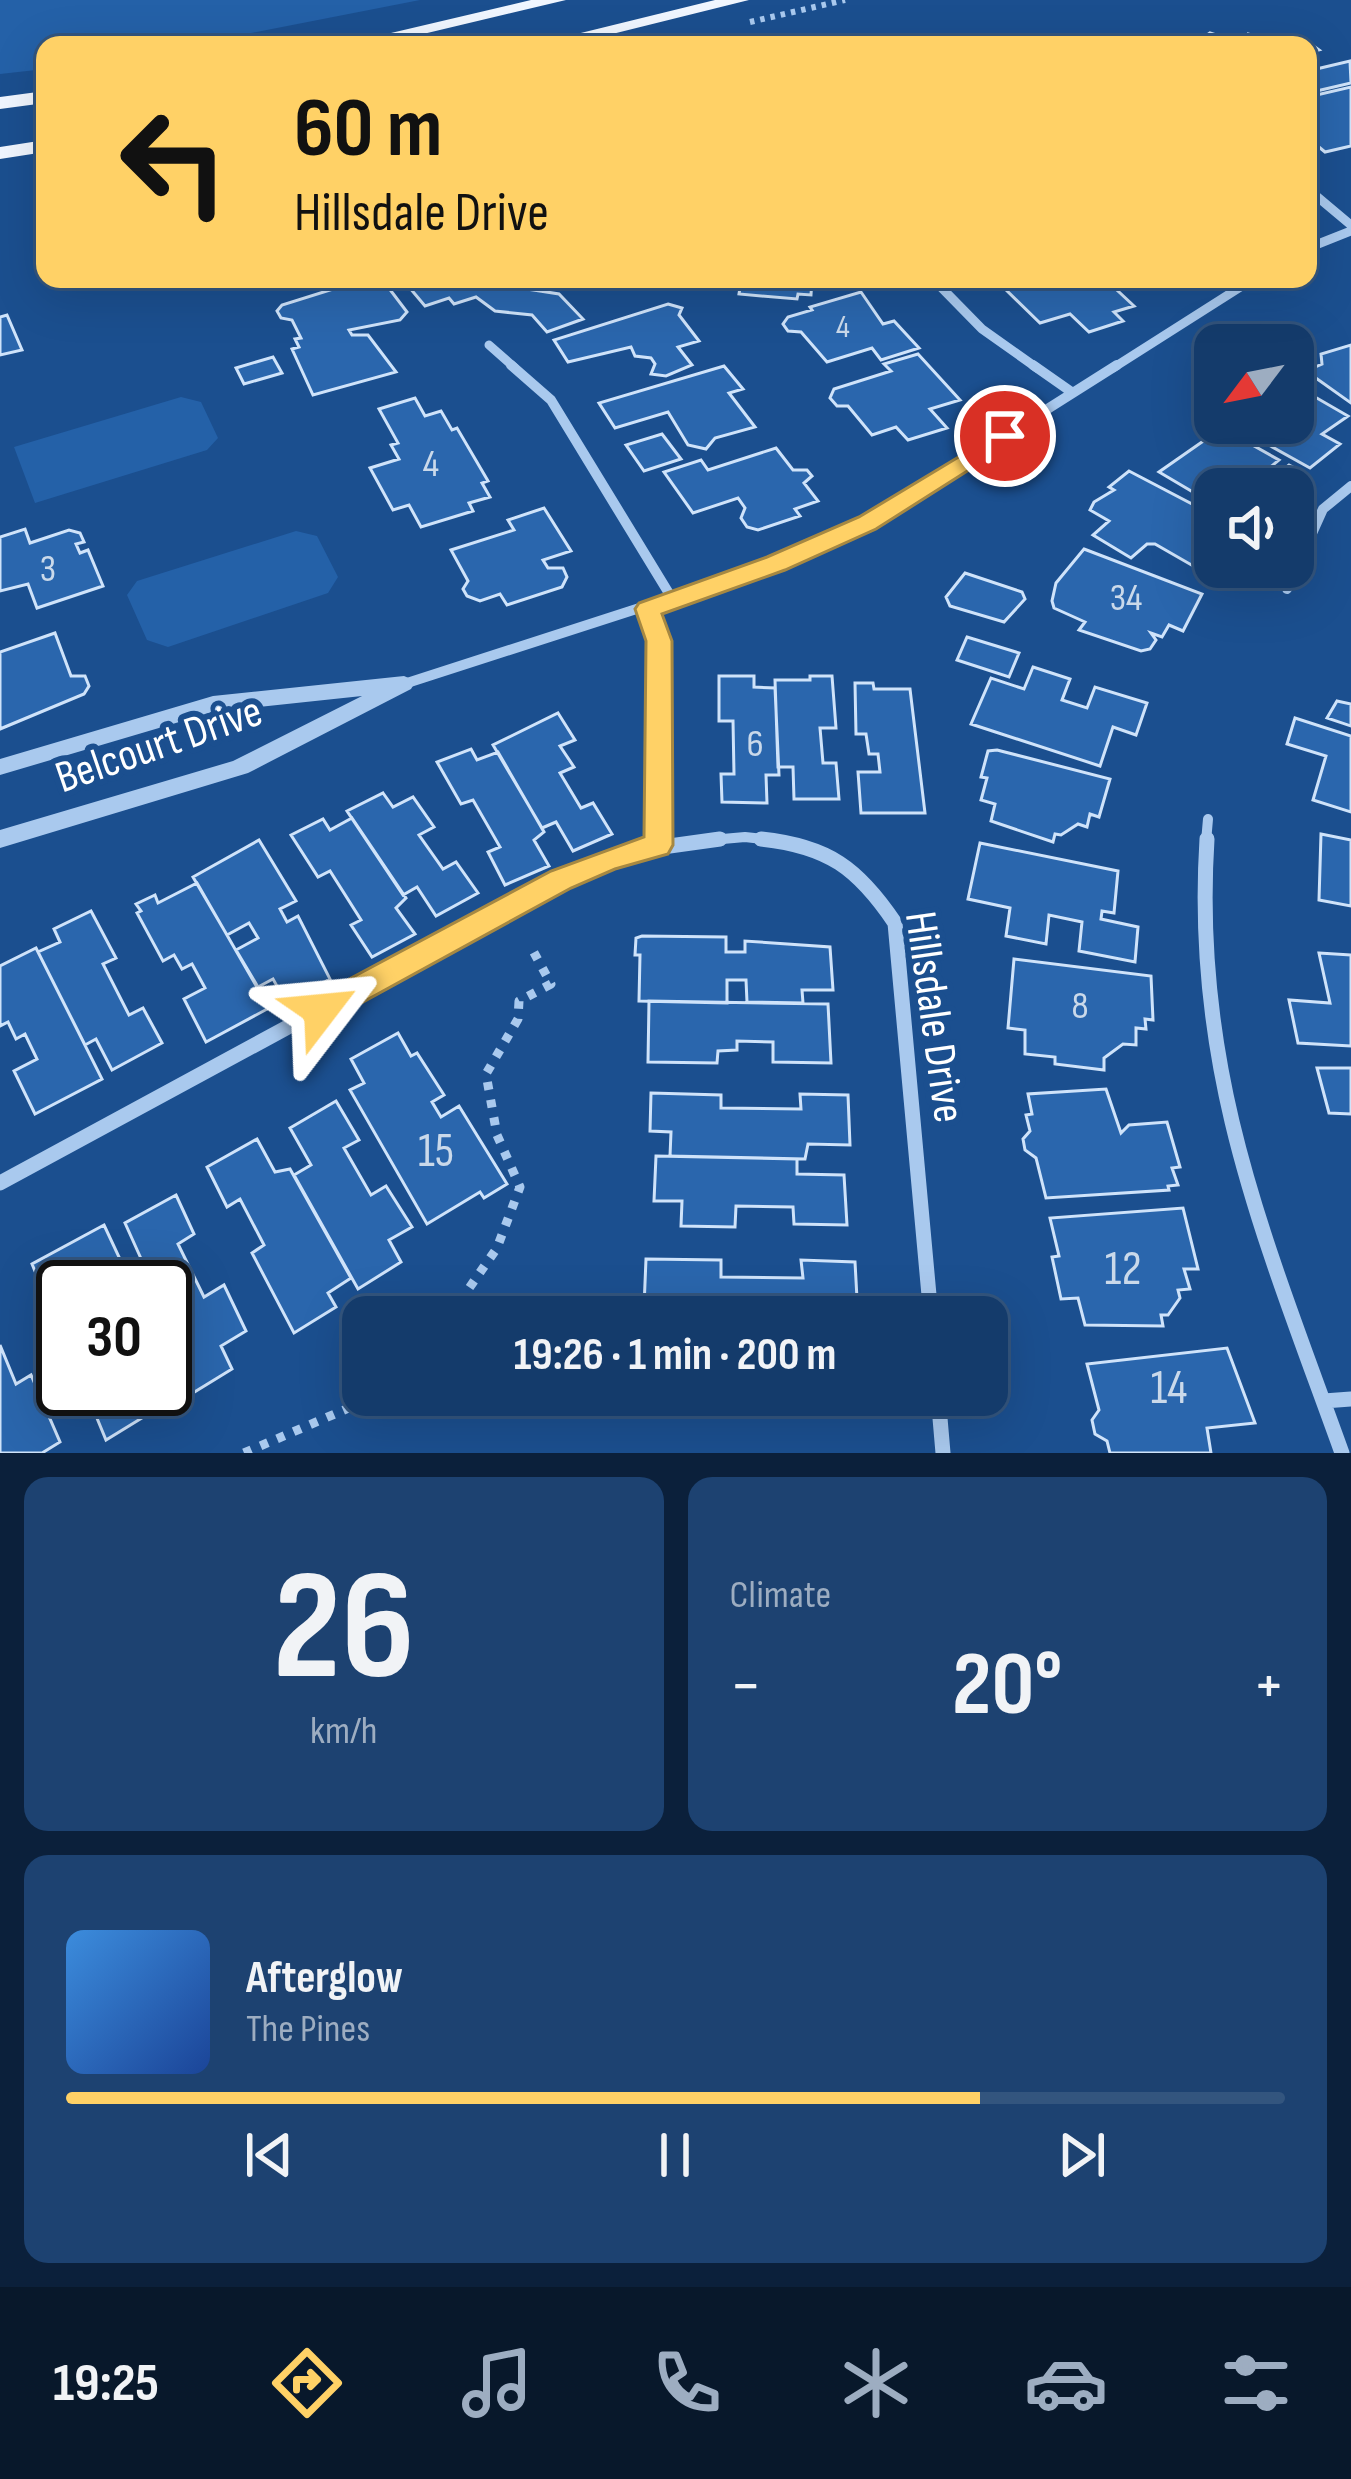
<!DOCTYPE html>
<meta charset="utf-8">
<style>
body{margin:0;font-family:"Sofia Sans Condensed",sans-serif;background:#1d4271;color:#f1f3f6;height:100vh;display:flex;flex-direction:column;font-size:45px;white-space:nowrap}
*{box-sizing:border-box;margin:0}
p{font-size:39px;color:#9dadc1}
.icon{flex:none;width:66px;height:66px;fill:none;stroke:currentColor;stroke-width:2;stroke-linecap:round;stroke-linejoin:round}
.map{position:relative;height:1453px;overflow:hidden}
.side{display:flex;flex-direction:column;gap:24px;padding:24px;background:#0b203b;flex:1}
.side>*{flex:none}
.guide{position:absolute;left:36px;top:36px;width:1281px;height:252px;border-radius:24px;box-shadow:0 12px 48px #0002,0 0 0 3px #33557e;background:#ffd166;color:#111;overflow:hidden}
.needle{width:78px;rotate:238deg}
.buttons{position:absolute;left:1194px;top:324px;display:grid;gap:24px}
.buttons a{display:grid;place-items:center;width:120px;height:120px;border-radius:24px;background:#143b6b;box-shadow:0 12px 48px #0002,0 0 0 3px #33557e;font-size:60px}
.speed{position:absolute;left:36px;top:1260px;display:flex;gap:24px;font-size:60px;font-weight:700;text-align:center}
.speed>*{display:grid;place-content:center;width:156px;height:156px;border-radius:50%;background:#143b6b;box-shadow:0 12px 48px #0002,0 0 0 3px #33557e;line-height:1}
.speed .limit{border:6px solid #111;border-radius:18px;background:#fff;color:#111}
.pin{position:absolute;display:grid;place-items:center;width:102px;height:102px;color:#fff;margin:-51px;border:6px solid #fff;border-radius:50%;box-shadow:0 3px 12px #0007}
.me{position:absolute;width:132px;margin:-66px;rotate:61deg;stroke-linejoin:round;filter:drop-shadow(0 0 9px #0008)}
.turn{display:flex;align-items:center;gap:42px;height:252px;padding:0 60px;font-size:54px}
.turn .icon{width:156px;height:156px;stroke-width:2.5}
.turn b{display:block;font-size:84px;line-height:102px}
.big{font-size:90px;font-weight:700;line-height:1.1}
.side .tile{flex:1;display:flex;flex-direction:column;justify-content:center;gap:18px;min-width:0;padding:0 42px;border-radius:24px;background:#1d4271}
.side .dial{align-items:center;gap:0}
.dial b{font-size:156px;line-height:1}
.song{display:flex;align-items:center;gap:36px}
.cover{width:144px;height:144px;border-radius:18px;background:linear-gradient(135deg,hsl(210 70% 55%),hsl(220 70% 35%))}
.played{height:12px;border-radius:6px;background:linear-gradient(90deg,#ffd166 75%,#33557e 75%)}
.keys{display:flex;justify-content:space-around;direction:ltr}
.heat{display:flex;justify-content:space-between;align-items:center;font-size:66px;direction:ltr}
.side .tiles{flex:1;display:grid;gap:24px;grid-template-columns:1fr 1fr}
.tile:last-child{grid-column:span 2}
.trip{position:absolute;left:342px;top:1296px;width:666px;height:120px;border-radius:24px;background:#143b6b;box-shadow:0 12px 48px #0002,0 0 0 3px #33557e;font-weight:700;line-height:120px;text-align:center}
.tab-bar{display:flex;height:192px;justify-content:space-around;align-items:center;background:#08182b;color:#9dadc1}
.tab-bar .icon{width:84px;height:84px}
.tab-bar .on{color:#ffd166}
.tab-bar b{font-size:54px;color:#f1f3f6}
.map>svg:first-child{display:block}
.green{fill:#2461a8}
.building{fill:#2a66ad;stroke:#cfe3fa;stroke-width:3}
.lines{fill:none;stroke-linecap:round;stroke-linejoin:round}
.path-far1{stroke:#a9c9ee;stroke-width:6;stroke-dasharray:4.5 6;stroke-linecap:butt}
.path{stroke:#a9c9ee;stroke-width:9;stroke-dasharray:8 10;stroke-linecap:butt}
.minor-far2{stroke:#a9c9ee;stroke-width:9}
.minor-far1{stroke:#a9c9ee;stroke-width:10}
.minor{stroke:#a9c9ee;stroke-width:15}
.tertiary{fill:#a9c9ee;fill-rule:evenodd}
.primary{fill:#f0f6ff;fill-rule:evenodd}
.route{fill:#ffd166;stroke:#a68842;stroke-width:3}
.labels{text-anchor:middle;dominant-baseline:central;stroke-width:12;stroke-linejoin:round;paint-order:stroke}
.far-number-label{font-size:33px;fill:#cad9ea}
.number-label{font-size:39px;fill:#cad9ea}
.street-label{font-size:45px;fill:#fff;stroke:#1b4f8f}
.near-number-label{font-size:48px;fill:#cad9ea}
</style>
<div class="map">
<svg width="1351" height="1453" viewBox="0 0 1351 1453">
<rect width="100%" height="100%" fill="#1b4f8f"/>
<path class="green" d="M0,0H420L190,45H45V69L0,74Z
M181,397L201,402L218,438L207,450L35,503L14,447Z
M296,531L317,536L338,577L328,593L168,647L147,640L127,595L137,581Z"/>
<path class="building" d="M1210,33L1241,43L1248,34L1277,42L1301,37L1319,50L1308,53V45H1192Z
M1350,61L1351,83L1308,93V71Z
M1351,87V146L1325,152L1308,138V97Z
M365,279H382L407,312L400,320L349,330L352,335H368L396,372L313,395L292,349L299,347L295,339L301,338L292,320L281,318L277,311L282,305Z
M419,279H513L521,288L559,294L583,319L547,332L532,315L495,311L476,297L454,304L449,298L425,306L409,287L422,283Z
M663,279H812L811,295L798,294L797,299L739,294L740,288L662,283Z
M1014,279H1105L1134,306L1114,312L1123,321L1089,332L1070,314L1040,323L999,283Z
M861,292L883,324L894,321L919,348L881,360L872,348L827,362L801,332L788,331L783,324L788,317L812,310L810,307Z
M668,304L682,308L679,315L699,341L678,347L692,365L666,376L651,374L655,364L651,358L635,356L631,347L568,362L554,340Z
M7,315L22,350L0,355V317Z
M1351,345V403L1306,371L1322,364L1321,354Z
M918,354L960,400L930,409L947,428L908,440L896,427L872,435L848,406H837L830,398L834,389L891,371L884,364Z
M273,357L282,373L244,384L236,368Z
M724,366L743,389L729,393L755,427L715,438L706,449L688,445L668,412L615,428L599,403Z
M1296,386L1348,416L1322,434L1340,444L1310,468L1229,423H1293Z
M415,398L425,416L441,411L452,430L457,428L488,481L482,483L490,497L469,503L473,511L421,527L409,505L393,510L370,468L399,459L391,445L398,443L379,409Z
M1222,428L1279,460L1262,474L1271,479L1289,465L1304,473L1285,489H1215V505L1159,472Z
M662,434L681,459L644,471L626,445Z
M776,448L793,470H807L812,476L804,483L818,501L795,509L800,516L758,530L747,527L741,518L745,508L738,498L693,513L664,472L701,460L708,470Z
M1129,471L1215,516V549L1195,567L1155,544H1147L1131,558L1093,535L1109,521L1090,510L1094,502L1114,490L1109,487Z
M544,508L571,551L543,560L548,568H563L567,577L562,587L507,605L500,594L480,601L467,596L463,589L468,581L451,550L514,530L508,520Z
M25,529L30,543L69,530L80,533L84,542L76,544L80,553L88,550L103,586L37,608L28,584L0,591V537Z
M1084,549L1202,594L1183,631L1169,625L1162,637L1151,633L1156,640L1150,649L1141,651L1079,630L1085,622L1054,608L1052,601L1056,583Z
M965,573L1022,592L1025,599L1004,622L950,606L946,597Z
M55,633L71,676H85L89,686L84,694L0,729V652Z
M967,637L1019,653L1009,677L957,660Z
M1033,667L1070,679L1062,700L1087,708L1095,687L1147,703L1136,735L1113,727L1100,766L971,724L991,678L1024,689Z
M719,676H754V687L775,688L779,775H766L767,803L722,802L721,774H734L733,721H719Z
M810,676H832L836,728H820L823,763H836L839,799H794L793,767H778L775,680H810Z
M855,683H873L874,689H910L925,813H861L858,772H880L878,754H869L866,734H856Z
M1337,701L1351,704V726L1327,718Z
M558,713L575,740L560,746L574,767L560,773L581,808L593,803L612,834L573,851L556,822L542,828L493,745Z
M1295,718L1351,736V812L1313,800L1326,756L1287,744Z
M471,749L477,760L498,752L544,832L534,840L549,866L505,885L488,852L500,847L473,800L461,804L437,762Z
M997,750L1110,779L1099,817L1090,814L1087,827L1078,824L1061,835L1055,834L1053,842L991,821L995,804L981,800L987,778L981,777L988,751Z
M383,793L393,807L413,797L434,827L419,835L443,869L456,862L478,893L436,916L417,887L403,895L347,811Z
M352,818L406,898L396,908L415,934L372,957L351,925L361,920L330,871L318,877L291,835L323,819L330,830Z
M1321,834L1351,840V906L1319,900Z
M259,840L296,901L280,909L287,922L298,916L330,979L286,1002L273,979L258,987L236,950L258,938L249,923L227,935L193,877Z
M980,843L1118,871L1114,913L1102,911L1101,919L1138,927L1135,962L1079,951L1082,922L1049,915L1046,944L1006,936L1010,908L968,899Z
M197,883L269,1008L206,1042L184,999L205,988L192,964L182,969L174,955L163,961L137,913L141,911L136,904L155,895L158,903Z
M91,911L116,958L103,964L129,1015L143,1008L162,1043L112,1070L96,1039L85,1045L38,952L60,942L54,929Z
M642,936L726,937V952H745V941L830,947L833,990H802L803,1003L747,1002L746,980H727V1003L639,1001L640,955H635L636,938Z
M36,948L102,1079L35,1114L14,1071L37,1059L25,1034L16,1039L8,1022L0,1026V966Z
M1319,953L1351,955V1046L1298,1043L1289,1000L1330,1003Z
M1014,959L1151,976L1153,1020L1145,1019L1146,1029L1136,1028V1045L1123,1044L1104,1058V1070L1055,1064V1057L1025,1054V1030L1008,1028Z
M649,1001L828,1004L831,1063L773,1062V1042L737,1041V1050L718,1051L717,1063L648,1062Z
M398,1033L411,1056L417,1053L444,1095L432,1102L441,1117L459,1106L507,1184L484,1198L480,1192L427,1224L350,1090L364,1083L351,1059Z
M1317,1068H1351V1114L1329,1113Z
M1106,1089L1121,1133L1129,1125L1167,1122L1180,1167L1172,1168L1178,1185L1168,1186L1169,1190L1046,1198L1036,1158L1025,1150L1023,1139L1030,1131L1026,1115L1032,1114L1028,1094Z
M651,1093L721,1095V1108L801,1109L800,1094L848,1095L850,1145L808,1144L805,1159L670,1156L671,1132L650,1131Z
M336,1101L359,1140L344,1148L371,1195L386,1186L412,1227L389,1240L401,1262L358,1289L294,1175L311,1165L290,1128Z
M257,1139L275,1172L290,1169L351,1278L328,1293L336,1307L294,1333L252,1253L264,1245L240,1199L227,1207L207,1167Z
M656,1156L797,1159V1174L844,1175L847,1225L794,1224L793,1207L736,1206L735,1227L681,1226L682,1201H654Z
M176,1195L194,1234L178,1244L204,1297L224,1285L246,1331L221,1346L232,1369L183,1399L165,1359V1287H133L126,1272L143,1263L125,1223Z
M1183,1208L1198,1269H1184L1190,1289L1178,1290L1180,1298L1168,1315H1161L1163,1326L1085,1325L1078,1298L1061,1299L1052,1257L1059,1256L1050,1218Z
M104,1225L133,1287H63V1312L54,1317L32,1264Z
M646,1259L721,1260V1277L803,1278L801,1260L855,1262L858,1317H663L664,1306L644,1307Z
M0,1345L16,1384L31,1375L60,1442L42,1453H0Z
M1227,1348L1255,1423L1207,1428L1211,1453H1110L1107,1441L1095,1434L1092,1420L1099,1410L1087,1364Z
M165,1359L181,1394L106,1440L85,1389H165Z
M656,1395H761V1396H737L738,1413L656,1411Z
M801,1395H865L866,1413L801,1412Z"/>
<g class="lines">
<path class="path-far1" d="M750,22L845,0"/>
<path class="path" d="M449,1317L497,1248L520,1187L497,1135L486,1074L518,1019L519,1001L551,984L531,947
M244,1453L379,1395"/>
<path class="minor-far2" d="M1308,189L1351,225
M1308,248L1351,231
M933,279L982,329L1037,368
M489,345L515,368
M1113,368L1253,279"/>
<path class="minor-far1" d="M511,365L551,400L673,600
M1033,365L1073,393
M1287,589L1323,509L1351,486
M648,609L659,641L658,842
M404,684L776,564L867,523L1117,365
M689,842L745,837L790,842
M1206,842L1208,819"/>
<path class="minor" d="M761,839C828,846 858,868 895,923L931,1317
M1207,839C1192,1072 1265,1239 1342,1453
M658,845V839
M0,1183L561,879L648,849L720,839
M938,1395L943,1453
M1324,1401L1351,1399"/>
<path class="tertiary" d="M404,676L411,679L414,684L411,689L248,773L0,848V830L233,761L362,696L213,712L0,775V759L213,696Z"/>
<path class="primary" d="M531,0H566L377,45H340Z
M715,0H749L568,45H532Z
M45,91V103L0,109V97Z
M45,140V152L0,159V147Z"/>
</g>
<path class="route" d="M1005,429L1013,431V442L876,529L785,570L662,614L672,641L673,845L668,854L615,869L571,888L332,1019L321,1023L310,1019L305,1010L310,1000L551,871L644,837L646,641L635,609L639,603L767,557L859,517Z"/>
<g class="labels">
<g class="far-number-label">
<text x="843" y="327">4</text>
</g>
<g class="number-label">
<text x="431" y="464">4</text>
<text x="48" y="569">3</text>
<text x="1126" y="598">34</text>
<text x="755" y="744">6</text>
<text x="1080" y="1006">8</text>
</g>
<g class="street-label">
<text transform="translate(159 745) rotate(-19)">Belcourt Drive</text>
<text transform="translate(934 1017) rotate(82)">Hillsdale Drive</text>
</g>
<g class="near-number-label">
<text x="436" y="1151">15</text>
<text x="1123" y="1269">12</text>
<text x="1169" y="1388">14</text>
</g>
</g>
</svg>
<div class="buttons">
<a><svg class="needle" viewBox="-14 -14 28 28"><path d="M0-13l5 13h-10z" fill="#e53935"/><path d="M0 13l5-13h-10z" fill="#9dadc1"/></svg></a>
<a><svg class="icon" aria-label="sound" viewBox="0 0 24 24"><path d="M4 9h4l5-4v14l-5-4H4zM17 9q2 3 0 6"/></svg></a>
</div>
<div class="speed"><div class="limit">30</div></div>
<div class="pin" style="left:1005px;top:436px;background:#d93025"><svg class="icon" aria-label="arrive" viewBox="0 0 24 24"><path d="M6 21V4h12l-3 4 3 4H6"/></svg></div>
<svg class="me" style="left:321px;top:1010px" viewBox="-20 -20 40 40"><path d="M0-17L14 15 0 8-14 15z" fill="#ffd166" stroke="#fff" stroke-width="4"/></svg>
<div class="trip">19:26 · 1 min · 200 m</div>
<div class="guide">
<div class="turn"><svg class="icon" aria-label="left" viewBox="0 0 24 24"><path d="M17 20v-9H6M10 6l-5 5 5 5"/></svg><div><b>60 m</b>Hillsdale Drive</div></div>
</div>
</div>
<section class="side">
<div class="tiles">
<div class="tile dial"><b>26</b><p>km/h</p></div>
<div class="tile"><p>Climate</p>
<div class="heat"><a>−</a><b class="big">20°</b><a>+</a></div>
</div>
<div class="tile">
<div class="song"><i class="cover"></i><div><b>Afterglow</b><p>The Pines</p></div></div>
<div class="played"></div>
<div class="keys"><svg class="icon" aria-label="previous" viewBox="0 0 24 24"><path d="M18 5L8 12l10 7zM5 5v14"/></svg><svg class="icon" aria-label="pause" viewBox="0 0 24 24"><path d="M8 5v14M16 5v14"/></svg><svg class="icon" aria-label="next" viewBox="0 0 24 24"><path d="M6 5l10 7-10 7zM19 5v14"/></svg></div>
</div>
</div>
</section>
<nav class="tab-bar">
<b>19:25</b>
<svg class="icon on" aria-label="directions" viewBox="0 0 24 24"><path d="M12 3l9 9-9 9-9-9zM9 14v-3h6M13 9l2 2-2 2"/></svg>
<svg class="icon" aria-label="music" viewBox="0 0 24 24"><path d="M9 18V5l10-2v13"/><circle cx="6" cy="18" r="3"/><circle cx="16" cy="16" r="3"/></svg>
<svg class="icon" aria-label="phone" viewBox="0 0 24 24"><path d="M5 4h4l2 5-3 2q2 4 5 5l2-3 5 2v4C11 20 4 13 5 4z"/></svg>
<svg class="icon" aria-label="climate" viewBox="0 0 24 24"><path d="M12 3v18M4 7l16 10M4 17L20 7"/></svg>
<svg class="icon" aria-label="car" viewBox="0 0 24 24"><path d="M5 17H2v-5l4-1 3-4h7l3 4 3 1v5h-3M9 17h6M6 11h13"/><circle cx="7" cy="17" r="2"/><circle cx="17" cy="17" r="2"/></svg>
<svg class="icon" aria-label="filters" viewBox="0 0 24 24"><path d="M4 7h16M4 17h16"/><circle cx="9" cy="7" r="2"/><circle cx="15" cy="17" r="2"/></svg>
</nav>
